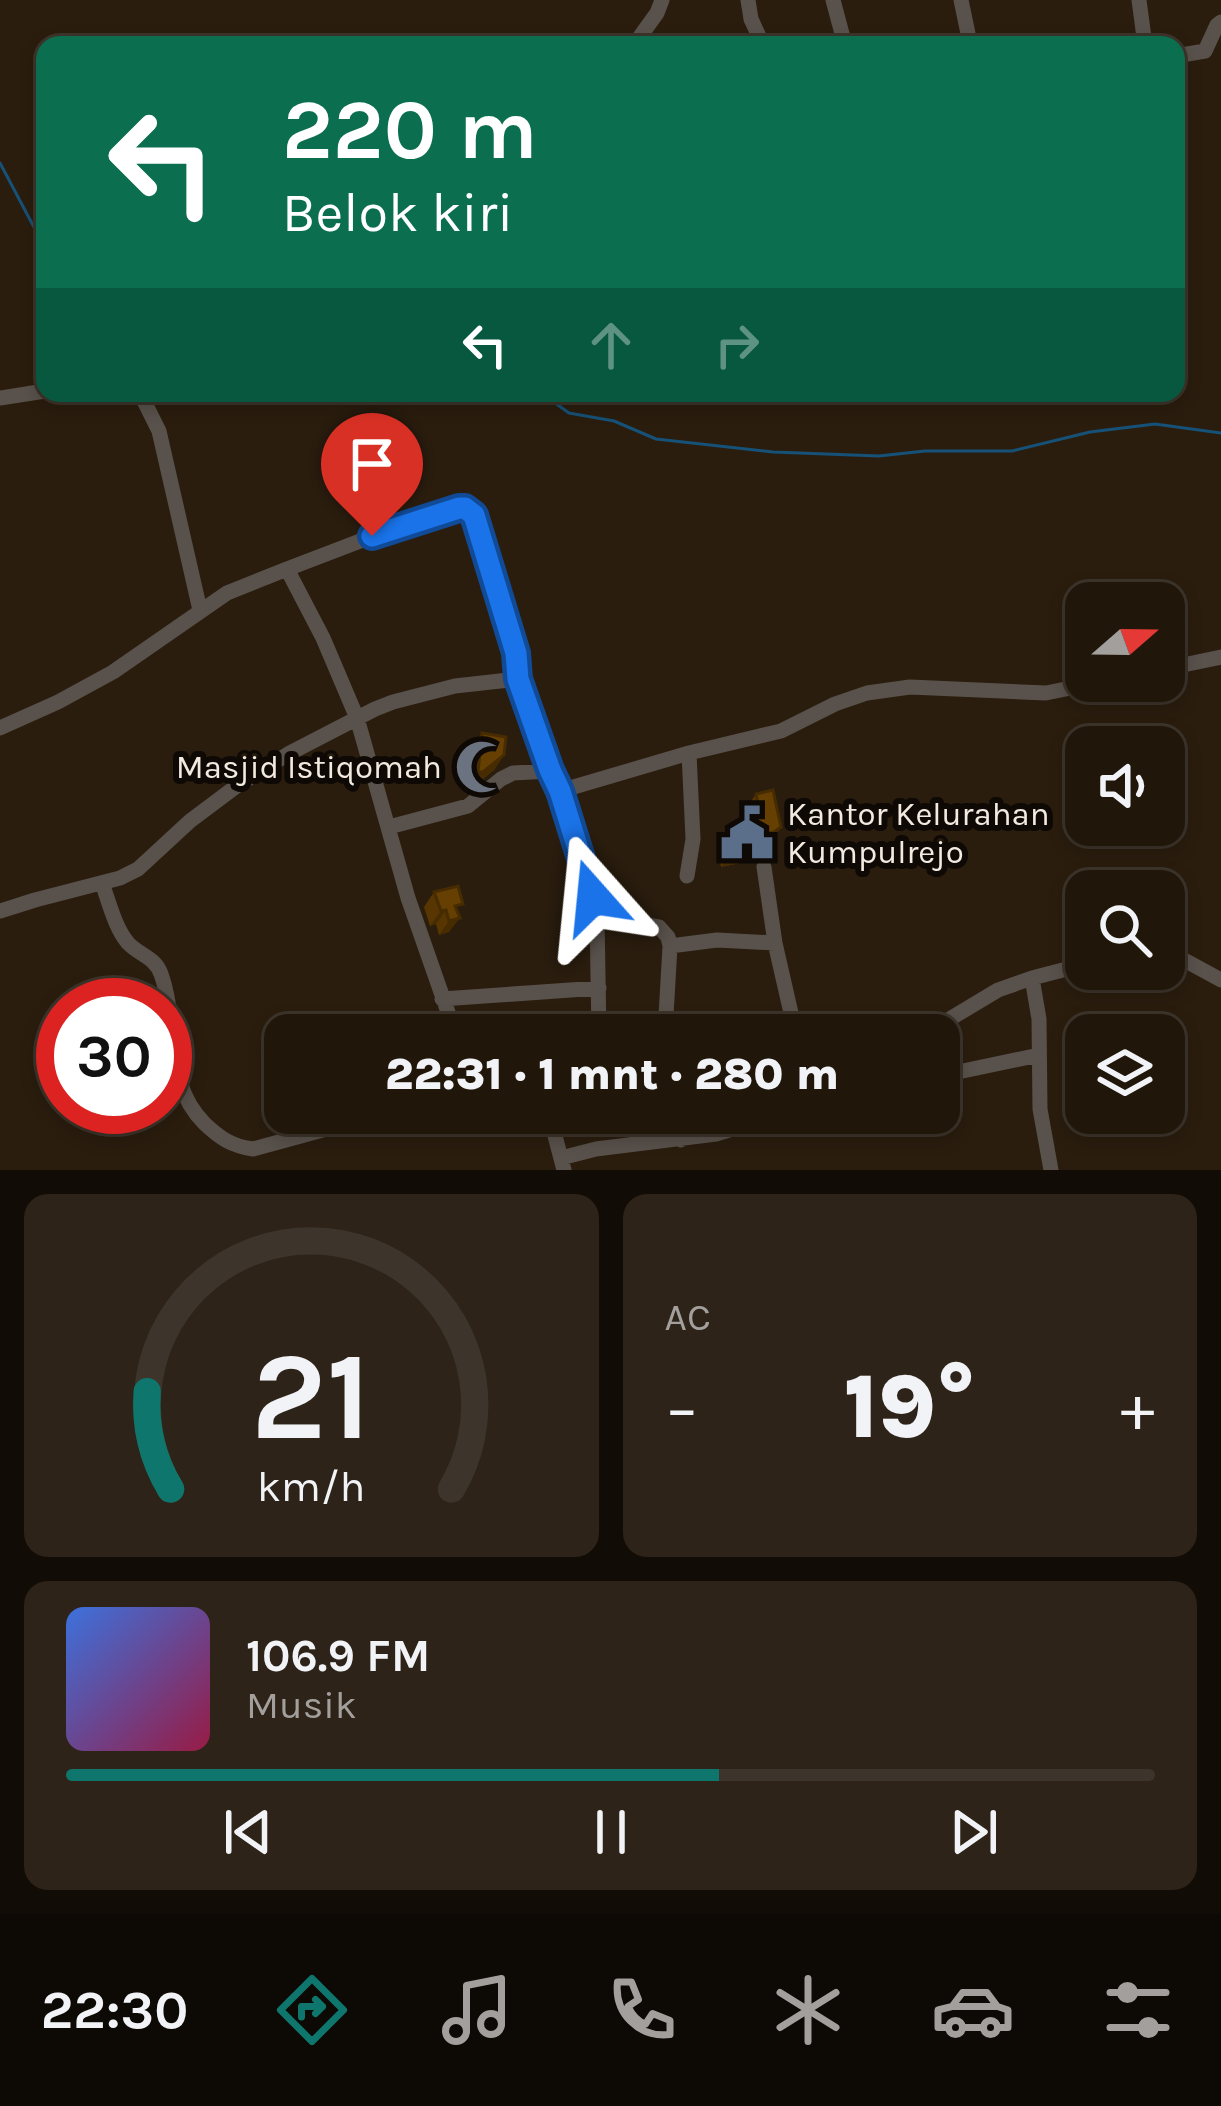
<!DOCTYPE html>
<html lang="id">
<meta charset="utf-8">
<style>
body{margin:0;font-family:Karla,sans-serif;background:#2d2318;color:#f1f3f6;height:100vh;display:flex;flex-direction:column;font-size:45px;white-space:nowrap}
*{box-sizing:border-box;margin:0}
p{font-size:39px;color:#a29f9c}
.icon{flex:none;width:66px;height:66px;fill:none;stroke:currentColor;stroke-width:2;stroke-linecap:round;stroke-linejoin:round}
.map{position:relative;height:1170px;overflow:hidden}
.drawer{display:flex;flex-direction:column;gap:24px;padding:24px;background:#120c06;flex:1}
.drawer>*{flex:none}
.top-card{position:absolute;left:36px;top:36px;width:1149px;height:366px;border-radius:24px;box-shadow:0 6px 18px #0003,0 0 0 3px #3d352b;background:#0b6e4f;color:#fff;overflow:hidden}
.needle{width:78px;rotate:70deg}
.controls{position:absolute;left:1065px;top:582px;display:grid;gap:24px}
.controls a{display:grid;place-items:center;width:120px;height:120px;border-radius:24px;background:#20160a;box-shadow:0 6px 18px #0003,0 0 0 3px #3d352b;font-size:60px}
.speed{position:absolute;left:36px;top:978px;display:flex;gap:24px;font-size:60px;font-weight:700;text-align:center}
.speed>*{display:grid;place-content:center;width:156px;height:156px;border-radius:50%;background:#20160a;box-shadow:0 6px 18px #0003,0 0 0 3px #3d352b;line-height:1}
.speed .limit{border:18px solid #d22;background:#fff;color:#111}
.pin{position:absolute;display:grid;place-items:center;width:102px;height:102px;color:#fff;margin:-123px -51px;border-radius:50% 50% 50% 0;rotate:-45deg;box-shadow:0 0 12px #0007}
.pin .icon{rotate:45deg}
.me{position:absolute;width:132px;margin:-66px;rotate:342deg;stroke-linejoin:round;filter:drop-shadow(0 0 9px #0008)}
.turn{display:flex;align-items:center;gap:42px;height:252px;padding:0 48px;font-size:54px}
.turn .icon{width:156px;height:156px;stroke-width:2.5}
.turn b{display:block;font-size:84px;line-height:102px}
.lanes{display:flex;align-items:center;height:114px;padding:0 48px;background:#0003;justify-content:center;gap:60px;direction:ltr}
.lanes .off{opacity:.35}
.big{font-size:90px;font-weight:800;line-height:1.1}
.drawer .card{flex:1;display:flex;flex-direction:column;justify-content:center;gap:18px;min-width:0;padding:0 42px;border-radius:24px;background:#2d2318}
.drawer .dial{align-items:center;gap:0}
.dial svg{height:312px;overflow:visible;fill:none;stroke:#3d352b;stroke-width:7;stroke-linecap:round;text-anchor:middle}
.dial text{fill:#f1f3f6;stroke:none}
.song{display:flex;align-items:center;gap:36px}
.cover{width:144px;height:144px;border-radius:18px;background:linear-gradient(135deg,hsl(220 70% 55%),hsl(340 70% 35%))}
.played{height:12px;border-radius:6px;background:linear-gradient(90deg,#0f766e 60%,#3d352b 60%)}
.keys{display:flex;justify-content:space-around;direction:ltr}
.heat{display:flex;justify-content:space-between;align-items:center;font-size:66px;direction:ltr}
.drawer .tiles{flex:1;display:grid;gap:24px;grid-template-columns:1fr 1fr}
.card:last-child{grid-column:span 2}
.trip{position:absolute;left:264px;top:1014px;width:696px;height:120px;border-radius:24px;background:#20160a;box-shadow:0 6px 18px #0003,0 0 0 3px #3d352b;font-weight:800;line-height:120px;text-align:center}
.menu{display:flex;height:192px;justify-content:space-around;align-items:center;background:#0d0904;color:#a29f9c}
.menu .icon{width:84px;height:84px}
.menu .current{color:#0f766e}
.menu b{font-size:54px;color:#f1f3f6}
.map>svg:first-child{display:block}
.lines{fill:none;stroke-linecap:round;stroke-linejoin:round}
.stream{stroke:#165177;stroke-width:3}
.minor{stroke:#59514b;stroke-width:15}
.wall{fill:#583602}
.shaded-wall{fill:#472c01}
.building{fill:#663f02;stroke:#472c01;stroke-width:3}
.route-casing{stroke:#114b97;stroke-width:30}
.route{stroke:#1a73e8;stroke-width:21}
.labels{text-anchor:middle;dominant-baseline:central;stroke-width:12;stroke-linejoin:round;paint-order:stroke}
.poi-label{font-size:33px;fill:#f2e9e0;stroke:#0e0904;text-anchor:end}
</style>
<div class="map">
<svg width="1221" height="1170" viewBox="0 0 1221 1170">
<rect width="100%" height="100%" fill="#2a1d0e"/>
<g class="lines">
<path class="stream" d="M0,163L45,248
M541,393L569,413L614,421L656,439L773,452L879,456L925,451H1012L1090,432L1155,424L1221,433"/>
<path class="minor" d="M748,0L751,19L763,45
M833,0L845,45
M961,0L970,43
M1139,0L1145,45
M634,45L657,13L662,0
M934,45H980
M1176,56L1205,51L1217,25L1221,22
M140,393L159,431L200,610
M0,398L45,391
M1164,669L1221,657
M0,728L58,702L113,672L227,593L287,569
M560,791L586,873L597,917L599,1035
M389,827L468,806L501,779L513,773L550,771
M764,867L775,943L796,1035
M687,876L693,839L689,753
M102,883C109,902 115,928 128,943C139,955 155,957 161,974C179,1024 163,1083 205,1124C221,1139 232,1146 253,1149L385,1113
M0,911L35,900L120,878L138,869L190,821L238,785L288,754L375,709L393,702L455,686L518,679L550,771L560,791L689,753L781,731L835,704L867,693L910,687L1046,693L1105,681
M597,917L659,927L668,937L670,946L666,1016L656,1019L600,1020
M670,946L717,940L775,943
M1164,949L1221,980
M1032,978L1086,964
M442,999L599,988
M456,1035L408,898L357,718L323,638L287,569L402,525L465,508L474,515L477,522L516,653L518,679
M923,1035L998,990L1032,978L1039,1019L1040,1109L1051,1170
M939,1076L1039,1055
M549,1113L564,1170
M675,1113L681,1140
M553,1124L604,1113
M561,1158L596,1149L716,1134L785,1113"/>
</g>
<path class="wall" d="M482,733L504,755L494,770L473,787L468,786L471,748Z
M756,794L781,827L761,856L754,860L721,867L718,849Z
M434,892L457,912L449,932L439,935L436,924L430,926L424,907Z"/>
<path class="shaded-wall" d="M504,755L494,770L473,787L468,786L478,772Z
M781,827L761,856L754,860L721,867L741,839Z
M446,910L436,924L430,926L441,911Z
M460,918L449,932L439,935L449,921Z"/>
<path class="building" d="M482,733L506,737L504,755L483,772H478Z
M773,790L781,827L774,832L741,839L738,821L761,816L756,794Z
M458,886L463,904L455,906L460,918L449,921L446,910L441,911L434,892Z"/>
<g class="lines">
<defs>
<path id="route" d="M372,536L459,508H465L474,515L516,653L518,679L550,770L560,791L593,897"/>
</defs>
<use href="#route" class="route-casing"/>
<use href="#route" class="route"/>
</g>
<defs>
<symbol id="mosque-bare" viewBox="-9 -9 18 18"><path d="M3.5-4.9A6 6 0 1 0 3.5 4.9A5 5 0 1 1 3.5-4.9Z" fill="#6b7280" stroke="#0e0904" stroke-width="2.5" paint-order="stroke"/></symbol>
<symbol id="civic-bare" viewBox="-9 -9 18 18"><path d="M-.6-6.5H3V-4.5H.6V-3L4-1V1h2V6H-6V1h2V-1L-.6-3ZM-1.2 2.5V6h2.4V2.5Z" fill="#5c6f8a" stroke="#0e0904" stroke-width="2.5" paint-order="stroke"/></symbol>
</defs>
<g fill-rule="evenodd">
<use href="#mosque-bare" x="444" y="729" width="76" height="76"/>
<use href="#civic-bare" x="709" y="795" width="76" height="76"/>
</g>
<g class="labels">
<g class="poi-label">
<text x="442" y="767">Masjid Istiqomah</text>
<text x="787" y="814" text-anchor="start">Kantor Kelurahan<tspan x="787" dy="38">Kumpulrejo</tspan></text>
</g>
</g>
</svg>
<div class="controls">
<a><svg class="needle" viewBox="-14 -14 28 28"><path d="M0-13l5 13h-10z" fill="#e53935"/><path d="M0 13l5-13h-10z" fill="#a29f9c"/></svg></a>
<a><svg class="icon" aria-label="sound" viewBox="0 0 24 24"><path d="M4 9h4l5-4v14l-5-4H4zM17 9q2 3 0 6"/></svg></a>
<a><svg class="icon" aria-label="search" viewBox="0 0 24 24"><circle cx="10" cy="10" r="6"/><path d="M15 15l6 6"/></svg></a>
<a><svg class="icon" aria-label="layers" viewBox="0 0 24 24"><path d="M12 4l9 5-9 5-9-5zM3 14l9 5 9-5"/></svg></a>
</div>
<div class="speed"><div class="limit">30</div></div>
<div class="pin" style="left:372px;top:536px;background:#d93025"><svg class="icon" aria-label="arrive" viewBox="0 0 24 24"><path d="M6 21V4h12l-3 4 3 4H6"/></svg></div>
<svg class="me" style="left:593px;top:897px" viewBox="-20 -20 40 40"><path d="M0-17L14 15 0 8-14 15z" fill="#1a73e8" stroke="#fff" stroke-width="4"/></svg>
<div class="trip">22:31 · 1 mnt · 280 m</div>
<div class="top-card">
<div class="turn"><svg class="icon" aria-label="left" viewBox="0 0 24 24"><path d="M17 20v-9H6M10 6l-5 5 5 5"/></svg><div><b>220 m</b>Belok kiri</div></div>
<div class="lanes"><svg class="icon" aria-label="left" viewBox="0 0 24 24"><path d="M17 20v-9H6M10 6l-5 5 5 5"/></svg><svg class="icon off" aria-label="ahead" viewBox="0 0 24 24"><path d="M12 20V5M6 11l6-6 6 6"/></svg><svg class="icon off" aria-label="right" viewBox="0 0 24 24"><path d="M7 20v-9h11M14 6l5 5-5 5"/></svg></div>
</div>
</div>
<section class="drawer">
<div class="tiles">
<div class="card dial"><svg viewBox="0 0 100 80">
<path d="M14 69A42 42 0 1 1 86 69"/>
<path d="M14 69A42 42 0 0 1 8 44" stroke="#0f766e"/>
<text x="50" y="56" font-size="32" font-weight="700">21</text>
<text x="50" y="72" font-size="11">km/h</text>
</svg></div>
<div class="card"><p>AC</p>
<div class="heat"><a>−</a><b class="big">19°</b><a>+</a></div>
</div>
<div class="card">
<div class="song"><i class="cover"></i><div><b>106.9 FM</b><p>Musik</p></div></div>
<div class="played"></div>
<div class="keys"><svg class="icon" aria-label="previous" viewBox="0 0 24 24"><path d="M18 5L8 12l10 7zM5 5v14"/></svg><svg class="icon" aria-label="pause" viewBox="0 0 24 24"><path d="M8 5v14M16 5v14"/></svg><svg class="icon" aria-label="next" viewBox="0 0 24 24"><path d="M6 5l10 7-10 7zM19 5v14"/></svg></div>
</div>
</div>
</section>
<nav class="menu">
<b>22:30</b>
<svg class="icon current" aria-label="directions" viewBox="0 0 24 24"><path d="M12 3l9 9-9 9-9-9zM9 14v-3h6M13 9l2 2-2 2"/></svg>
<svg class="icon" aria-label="music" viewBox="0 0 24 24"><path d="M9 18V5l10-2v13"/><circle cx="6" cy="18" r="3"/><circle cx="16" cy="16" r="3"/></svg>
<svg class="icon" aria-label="phone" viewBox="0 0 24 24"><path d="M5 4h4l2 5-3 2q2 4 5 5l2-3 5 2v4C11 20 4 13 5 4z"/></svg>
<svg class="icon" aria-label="climate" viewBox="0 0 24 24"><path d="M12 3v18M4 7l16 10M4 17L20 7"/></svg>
<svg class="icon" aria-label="car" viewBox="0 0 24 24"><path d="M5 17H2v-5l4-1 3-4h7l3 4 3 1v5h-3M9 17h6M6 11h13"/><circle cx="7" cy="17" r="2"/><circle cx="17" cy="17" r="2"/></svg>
<svg class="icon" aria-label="filters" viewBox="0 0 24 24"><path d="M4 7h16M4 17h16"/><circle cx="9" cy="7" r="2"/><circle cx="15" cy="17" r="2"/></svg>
</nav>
